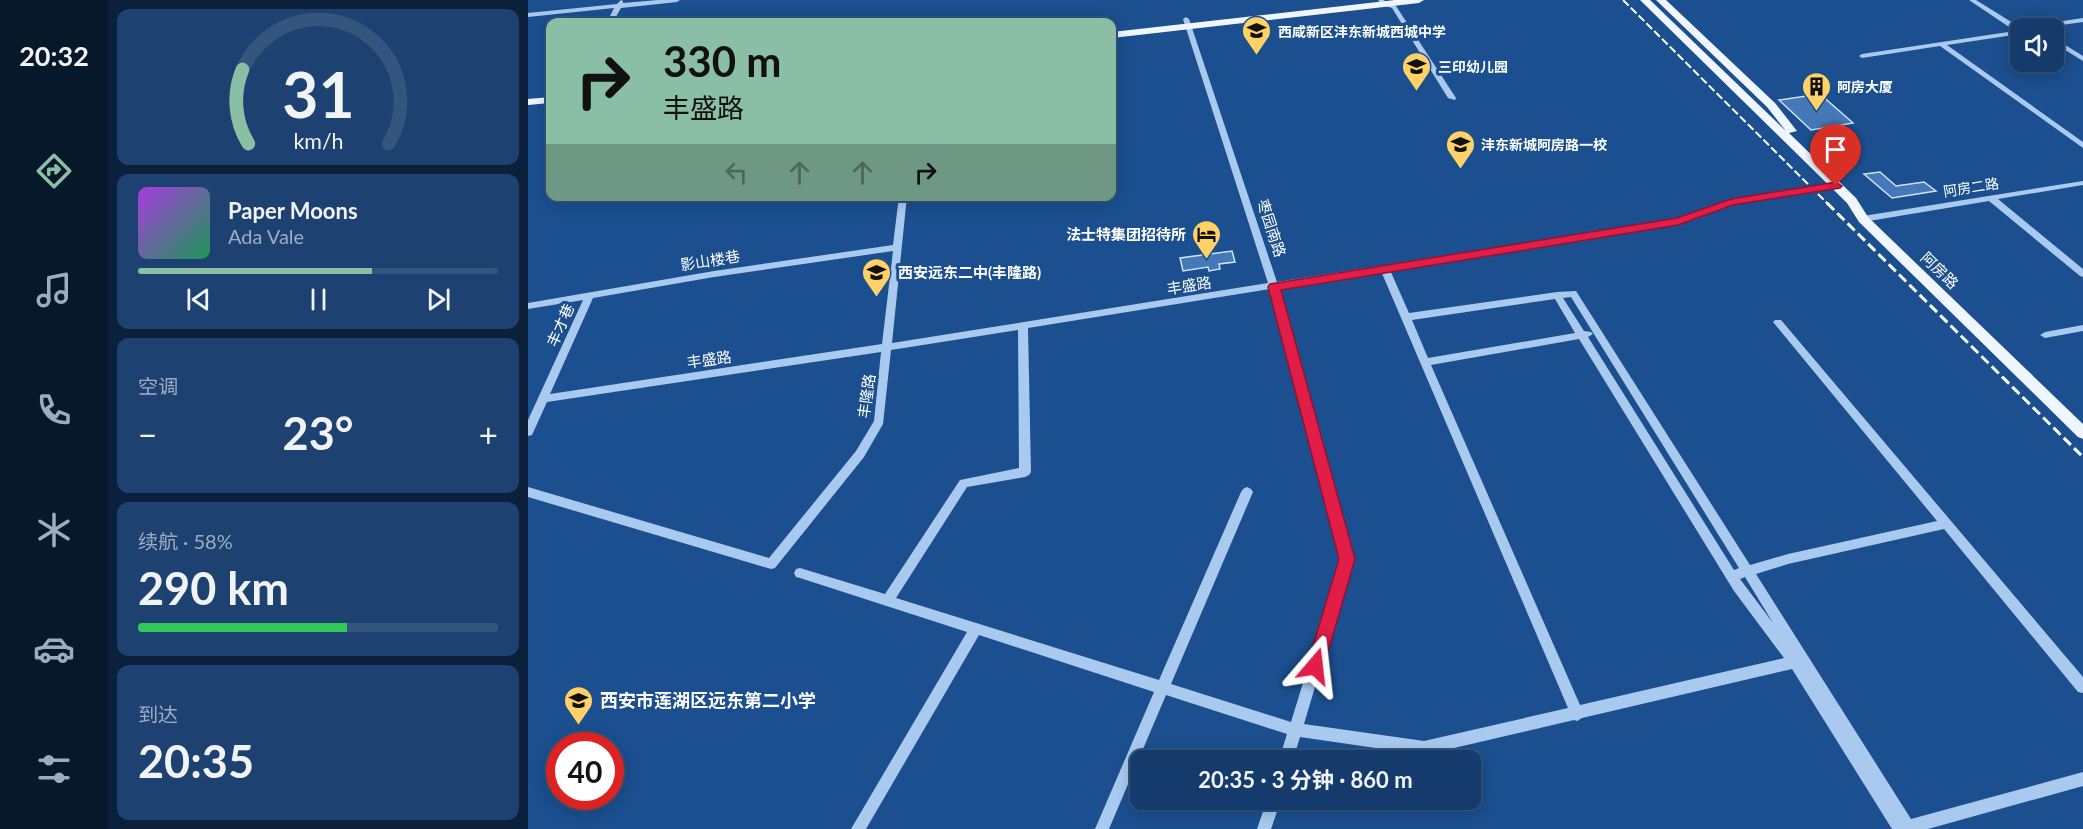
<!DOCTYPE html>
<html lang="zh">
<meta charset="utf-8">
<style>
body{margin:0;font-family:Lato,"Noto Sans SC",sans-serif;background:#1d4271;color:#f1f3f6;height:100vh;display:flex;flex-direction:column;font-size:22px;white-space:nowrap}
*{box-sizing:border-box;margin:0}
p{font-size:20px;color:#9dadc1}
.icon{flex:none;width:33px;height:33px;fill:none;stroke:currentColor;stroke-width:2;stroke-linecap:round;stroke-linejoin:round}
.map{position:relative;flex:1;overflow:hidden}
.drawer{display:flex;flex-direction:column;gap:9px;padding:9px;background:#0b203b;width:420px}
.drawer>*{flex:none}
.top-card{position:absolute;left:18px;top:18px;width:570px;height:183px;border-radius:12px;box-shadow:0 3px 15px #0003,0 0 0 2px #33557e;background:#8abfa5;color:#111;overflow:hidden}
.tools{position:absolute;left:1482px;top:18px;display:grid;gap:12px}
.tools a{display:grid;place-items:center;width:54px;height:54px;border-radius:12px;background:#143b6b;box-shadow:0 3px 15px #0003,0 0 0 2px #33557e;font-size:30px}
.speed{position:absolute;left:18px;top:732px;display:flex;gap:12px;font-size:30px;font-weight:700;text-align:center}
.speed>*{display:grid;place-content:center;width:78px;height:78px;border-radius:50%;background:#143b6b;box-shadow:0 3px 15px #0003,0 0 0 2px #33557e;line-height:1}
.speed .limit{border:9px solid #d22;background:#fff;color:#111}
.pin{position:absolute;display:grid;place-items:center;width:51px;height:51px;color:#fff;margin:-62px -26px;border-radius:50% 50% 50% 0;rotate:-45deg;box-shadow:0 0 6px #0007}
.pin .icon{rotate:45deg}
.me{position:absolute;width:66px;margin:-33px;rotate:17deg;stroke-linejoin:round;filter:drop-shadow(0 0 4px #0008)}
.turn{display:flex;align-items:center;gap:21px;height:126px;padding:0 18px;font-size:27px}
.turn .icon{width:78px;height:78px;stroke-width:2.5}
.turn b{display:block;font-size:42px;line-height:51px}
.lanes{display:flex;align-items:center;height:57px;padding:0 18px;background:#0003;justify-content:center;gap:30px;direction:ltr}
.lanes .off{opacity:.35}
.big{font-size:45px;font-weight:700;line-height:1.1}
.drawer .widget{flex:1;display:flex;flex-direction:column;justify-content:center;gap:9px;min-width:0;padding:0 21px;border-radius:12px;background:#1d4271}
.drawer .dial{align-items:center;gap:0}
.dial svg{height:156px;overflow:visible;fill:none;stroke:#33557e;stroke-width:7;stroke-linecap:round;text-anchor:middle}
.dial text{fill:#f1f3f6;stroke:none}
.song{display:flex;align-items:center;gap:18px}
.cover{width:72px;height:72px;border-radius:9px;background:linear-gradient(135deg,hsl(280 70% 55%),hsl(150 70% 35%))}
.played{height:6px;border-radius:3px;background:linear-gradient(90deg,#8abfa5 65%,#33557e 65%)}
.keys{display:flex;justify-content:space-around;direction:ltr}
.heat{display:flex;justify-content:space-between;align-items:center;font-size:33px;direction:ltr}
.charge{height:9px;border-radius:4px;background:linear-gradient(90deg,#34c759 58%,#33557e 0)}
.trip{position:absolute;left:602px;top:750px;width:351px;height:60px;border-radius:12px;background:#143b6b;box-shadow:0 3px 15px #0003,0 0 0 2px #33557e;font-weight:700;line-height:60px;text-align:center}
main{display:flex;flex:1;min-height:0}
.menu{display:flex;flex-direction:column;width:108px;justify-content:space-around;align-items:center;background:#08182b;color:#9dadc1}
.menu .icon{width:42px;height:42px}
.menu .active{color:#8abfa5}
.menu b{font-size:27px;color:#f1f3f6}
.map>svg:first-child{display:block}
.building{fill:#4478b7;stroke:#cfe3fa;stroke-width:1.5}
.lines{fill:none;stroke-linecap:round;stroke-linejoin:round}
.minor{fill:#a9c9ee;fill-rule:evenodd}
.major{fill:#f0f6ff;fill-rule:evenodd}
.rail-far1{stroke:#fff;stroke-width:2;stroke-dasharray:8 3;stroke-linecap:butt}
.rail{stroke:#fff;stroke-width:3;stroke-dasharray:10 4.5;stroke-linecap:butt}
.route{fill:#e11d48;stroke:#92132f;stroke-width:1.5}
.labels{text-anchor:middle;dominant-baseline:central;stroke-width:6;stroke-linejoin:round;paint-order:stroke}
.far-poi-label{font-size:14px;font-weight:bold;fill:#fff;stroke:#1b4f8f;text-anchor:start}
.far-street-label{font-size:14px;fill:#fff;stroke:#1b4f8f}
.street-label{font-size:15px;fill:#fff;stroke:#1b4f8f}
.poi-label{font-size:15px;font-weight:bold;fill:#fff;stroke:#1b4f8f;text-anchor:end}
.near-poi-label{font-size:18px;font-weight:bold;fill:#fff;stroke:#1b4f8f;text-anchor:start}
</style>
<main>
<nav class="menu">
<b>20:32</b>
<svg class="icon active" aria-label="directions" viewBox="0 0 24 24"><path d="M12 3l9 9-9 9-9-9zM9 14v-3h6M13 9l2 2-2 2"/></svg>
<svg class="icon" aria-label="music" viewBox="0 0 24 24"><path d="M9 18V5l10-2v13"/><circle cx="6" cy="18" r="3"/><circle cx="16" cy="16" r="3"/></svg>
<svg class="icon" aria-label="phone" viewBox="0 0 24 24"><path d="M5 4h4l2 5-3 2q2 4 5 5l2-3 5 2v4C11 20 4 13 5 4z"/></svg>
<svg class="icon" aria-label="climate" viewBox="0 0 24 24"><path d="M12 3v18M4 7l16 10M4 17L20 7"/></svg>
<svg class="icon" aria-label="car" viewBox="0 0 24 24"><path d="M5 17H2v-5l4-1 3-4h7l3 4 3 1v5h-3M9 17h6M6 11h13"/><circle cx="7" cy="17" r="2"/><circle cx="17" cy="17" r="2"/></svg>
<svg class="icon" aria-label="filters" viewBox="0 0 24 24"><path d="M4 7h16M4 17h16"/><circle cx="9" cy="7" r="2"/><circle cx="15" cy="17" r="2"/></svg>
</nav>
<section class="drawer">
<div class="widget dial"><svg viewBox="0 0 100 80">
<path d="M14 69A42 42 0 1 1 86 69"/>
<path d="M14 69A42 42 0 0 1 11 31" stroke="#8abfa5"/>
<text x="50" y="56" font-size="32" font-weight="700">31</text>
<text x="50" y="72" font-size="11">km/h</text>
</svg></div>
<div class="widget">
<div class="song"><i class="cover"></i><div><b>Paper Moons</b><p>Ada Vale</p></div></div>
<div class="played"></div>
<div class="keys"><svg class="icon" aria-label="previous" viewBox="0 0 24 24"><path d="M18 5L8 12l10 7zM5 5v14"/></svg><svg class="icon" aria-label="pause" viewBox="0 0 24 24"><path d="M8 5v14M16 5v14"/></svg><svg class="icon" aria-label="next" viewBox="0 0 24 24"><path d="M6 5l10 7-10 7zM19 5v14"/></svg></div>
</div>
<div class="widget"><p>空调</p>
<div class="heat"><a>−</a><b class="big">23°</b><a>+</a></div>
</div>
<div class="widget"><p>续航 · 58%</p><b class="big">290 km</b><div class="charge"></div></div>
<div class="widget"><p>到达</p><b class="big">20:35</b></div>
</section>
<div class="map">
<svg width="1555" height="829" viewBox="0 0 1555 829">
<rect width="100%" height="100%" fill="#1b4f8f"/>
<path class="building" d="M1292,94L1325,123L1283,130L1251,100Z
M1352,172L1368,186L1396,182L1408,191L1364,198L1336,174Z
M704,251L707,262L691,264L692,269L681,271L680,267L655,271L652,258Z"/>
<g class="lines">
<path class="minor" d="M130,0H152L149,2L93,8L85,22H79L86,8L0,17V13L89,4L93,0L95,1V3Z
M850,0H856L858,3L868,6L928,98L927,100L920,98L864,8L854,5Z
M1441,0H1448L1493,28L1492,34L1419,45L1555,142V148L1412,46L1334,58L1331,56L1334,54L1487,31Z
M658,17L661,19L749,282L1149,219L1203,199L1311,184L1312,186L1308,188L1204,204L1150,224L862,270L881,313L1029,292L1048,291L1222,565L1260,554L1409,521L1245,322L1247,320H1253L1555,677V693L1550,692L1416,529L1260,564L1228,574L1383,819L1555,772V786L1400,829H1364L1264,669L1054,718L1049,721L1046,720L896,755L772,737L765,760H751L759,734L638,695L581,829H567L626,692L451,635L338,829H323L439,632L272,578L268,577L266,573L268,569L272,568L357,594L432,480L491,468L490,330L363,350L355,424L336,457L247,568L243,569L0,497V487L241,558L328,451L346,421L353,352L19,402L4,435L0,436V420L55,300L0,309V303L186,271L365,245L371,196H379L364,343L740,283L655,19ZM365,251L354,344L22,394L65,298L186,277ZM853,271L1040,708L896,741L776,724L825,559L751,288ZM742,289L813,559L763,722L643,684L725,492L723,489L719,487L715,489L713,492L631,680L368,598L439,487L497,477L501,475L503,472L500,328ZM1043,297L1211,568L1206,570L1060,337L1065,334L1063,332L1056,331L1035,298ZM1027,299L1047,333L900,358L884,320ZM1051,339L1206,591L1256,658L1052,705L903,365ZM1217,577L1245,623L1212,579Z
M1555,18V22L1513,28L1505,27L1508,25Z
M1526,38L1555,56V61L1526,43Z
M1555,181V185L1470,199L1555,269V277L1552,276L1461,201L1335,222L1331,219L1335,216Z
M1555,325V331L1517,338L1512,335L1517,332Z
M739,800H753L743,829H729Z"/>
<path class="major" d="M867,0H896L891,3L584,38V32Z
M1112,0H1122L1258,131L1239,107L1128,0H1138L1247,103L1269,131L1261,133L1328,198L1340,217L1555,424V439L1550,437L1331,222L1319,203Z
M22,97V103L0,105V99Z"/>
<path class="rail-far1" d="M1095,0L1301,205"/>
<path class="rail" d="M1299,203L1555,457"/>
</g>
<path class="route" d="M1308,182L1314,186L1312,188L1205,205L1150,225L753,290L827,559L796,666L793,671L787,674L781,671L779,666L811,559L740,287L742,284L1149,218L1203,199Z"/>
<defs>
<symbol id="school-pin" viewBox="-11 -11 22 30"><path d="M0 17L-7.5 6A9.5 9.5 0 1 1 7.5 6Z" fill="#ffd166" stroke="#1b4f8f"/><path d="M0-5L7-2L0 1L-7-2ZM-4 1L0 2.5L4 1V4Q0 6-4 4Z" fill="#111"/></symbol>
<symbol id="building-pin" viewBox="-11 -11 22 30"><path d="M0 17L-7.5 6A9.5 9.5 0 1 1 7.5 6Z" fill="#ffd166" stroke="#1b4f8f"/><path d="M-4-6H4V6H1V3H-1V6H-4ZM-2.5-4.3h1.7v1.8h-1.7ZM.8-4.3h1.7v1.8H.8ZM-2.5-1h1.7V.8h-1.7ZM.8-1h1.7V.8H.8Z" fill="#111"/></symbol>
<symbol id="hotel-pin" viewBox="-11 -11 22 30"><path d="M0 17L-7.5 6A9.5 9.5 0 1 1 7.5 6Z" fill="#ffd166" stroke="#1b4f8f"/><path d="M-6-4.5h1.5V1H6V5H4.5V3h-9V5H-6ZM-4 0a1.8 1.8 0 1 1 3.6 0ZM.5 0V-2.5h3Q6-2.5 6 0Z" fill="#111"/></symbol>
</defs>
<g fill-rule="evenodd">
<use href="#school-pin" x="712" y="14" width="33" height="45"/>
<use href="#school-pin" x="872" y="50" width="33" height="45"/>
<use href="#building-pin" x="1272" y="70" width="33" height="45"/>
<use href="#school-pin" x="916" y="128" width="33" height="45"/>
<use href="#hotel-pin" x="662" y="218" width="33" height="45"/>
<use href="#school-pin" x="332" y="256" width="33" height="45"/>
<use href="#school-pin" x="34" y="684" width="33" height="45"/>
</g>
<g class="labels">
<g class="far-poi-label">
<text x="750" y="31">西咸新区沣东新城西城中学</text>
<text x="910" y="66">三印幼儿园</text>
<text x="1309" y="86">阿房大厦</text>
<text x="953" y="144">沣东新城阿房路一校</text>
</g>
<g class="far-street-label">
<text transform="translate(1443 187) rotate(-9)">阿房二路</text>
</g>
<g class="street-label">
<text transform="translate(744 228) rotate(72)">枣园南路</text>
<text transform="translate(182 260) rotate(-9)">影山楼巷</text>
<text transform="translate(1412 270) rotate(44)">阿房路</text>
<text transform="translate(661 285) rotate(-9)">丰盛路</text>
<text transform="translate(32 325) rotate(-66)">丰才巷</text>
<text transform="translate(181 359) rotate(-8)">丰盛路</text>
<text transform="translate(338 396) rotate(-82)">丰隆路</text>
</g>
<g class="poi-label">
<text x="658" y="234">法士特集团招待所</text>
<text x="370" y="272" text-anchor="start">西安远东二中(丰隆路)</text>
</g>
<g class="near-poi-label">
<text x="72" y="700">西安市莲湖区远东第二小学</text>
</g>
</g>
</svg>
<div class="tools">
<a><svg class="icon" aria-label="sound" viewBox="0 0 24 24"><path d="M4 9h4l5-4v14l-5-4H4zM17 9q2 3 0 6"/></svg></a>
</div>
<div class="speed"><div class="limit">40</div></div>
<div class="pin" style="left:1308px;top:186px;background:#d93025"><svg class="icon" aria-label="arrive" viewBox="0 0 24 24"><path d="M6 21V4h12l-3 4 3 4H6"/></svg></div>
<svg class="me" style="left:787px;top:666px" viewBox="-20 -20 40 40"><path d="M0-17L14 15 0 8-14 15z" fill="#e11d48" stroke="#fff" stroke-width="4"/></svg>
<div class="trip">20:35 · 3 分钟 · 860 m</div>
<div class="top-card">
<div class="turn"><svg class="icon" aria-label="right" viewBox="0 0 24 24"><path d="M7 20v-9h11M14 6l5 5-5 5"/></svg><div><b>330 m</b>丰盛路</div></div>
<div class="lanes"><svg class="icon off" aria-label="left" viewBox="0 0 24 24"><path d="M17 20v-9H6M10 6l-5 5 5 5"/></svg><svg class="icon off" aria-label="ahead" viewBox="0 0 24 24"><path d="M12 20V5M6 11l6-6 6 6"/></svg><svg class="icon off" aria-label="ahead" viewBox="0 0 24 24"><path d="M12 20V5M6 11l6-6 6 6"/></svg><svg class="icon" aria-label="right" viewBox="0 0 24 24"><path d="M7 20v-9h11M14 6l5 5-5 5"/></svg></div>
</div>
</div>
</main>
